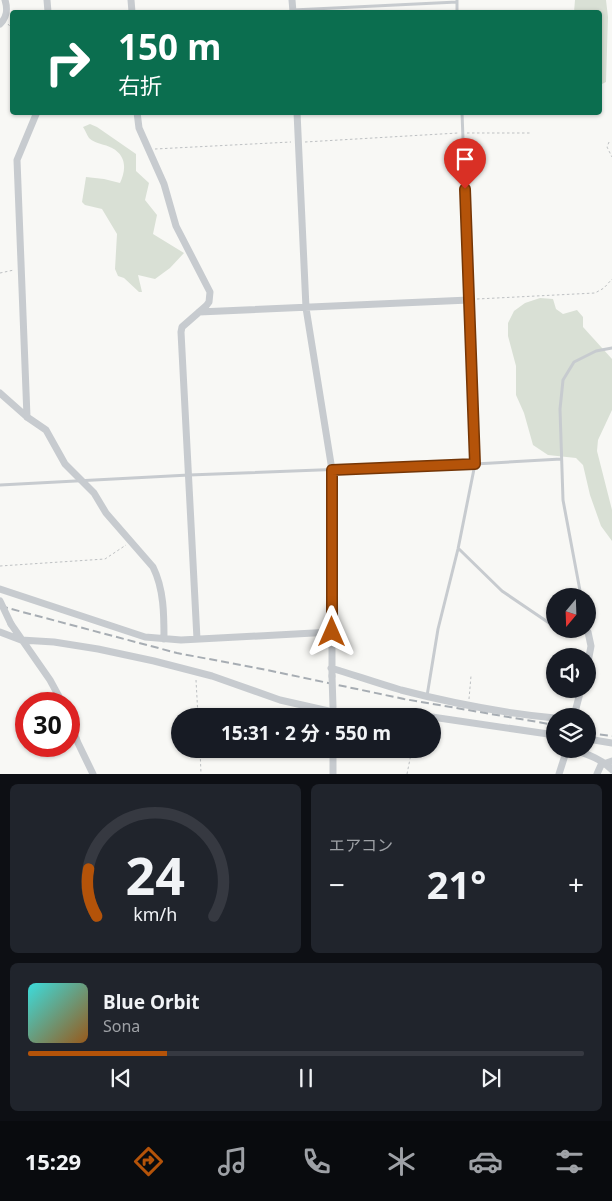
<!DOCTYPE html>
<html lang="ja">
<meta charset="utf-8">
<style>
body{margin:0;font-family:"Noto Sans","Noto Sans JP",sans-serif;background:#20242c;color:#f1f3f6;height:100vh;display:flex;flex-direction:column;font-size:19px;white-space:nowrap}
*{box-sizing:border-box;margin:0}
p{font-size:16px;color:#9ea1a6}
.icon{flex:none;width:28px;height:28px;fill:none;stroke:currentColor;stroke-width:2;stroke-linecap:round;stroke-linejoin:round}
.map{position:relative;height:774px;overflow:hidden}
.drawer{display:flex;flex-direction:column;gap:10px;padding:10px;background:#0d0f14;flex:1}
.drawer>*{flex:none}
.top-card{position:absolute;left:10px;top:10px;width:592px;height:105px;border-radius:5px;box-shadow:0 1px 4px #0004;background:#0b6e4f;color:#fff;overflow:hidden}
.needle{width:32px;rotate:199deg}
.controls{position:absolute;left:546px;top:588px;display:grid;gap:10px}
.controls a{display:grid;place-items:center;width:50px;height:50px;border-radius:50%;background:#171b24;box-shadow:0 1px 4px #0004;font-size:25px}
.speed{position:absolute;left:15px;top:692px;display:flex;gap:10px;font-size:25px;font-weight:700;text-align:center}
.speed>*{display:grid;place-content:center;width:65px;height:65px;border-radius:50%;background:#171b24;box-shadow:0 1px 4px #0004;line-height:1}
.speed .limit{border:8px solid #d22;background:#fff;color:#111}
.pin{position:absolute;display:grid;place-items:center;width:42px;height:42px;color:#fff;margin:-51px -21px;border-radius:50% 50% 50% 0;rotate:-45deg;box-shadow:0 0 5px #0007}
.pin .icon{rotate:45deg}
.me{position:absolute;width:55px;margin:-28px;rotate:0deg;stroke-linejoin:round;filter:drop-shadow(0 0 4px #0008)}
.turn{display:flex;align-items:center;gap:18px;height:105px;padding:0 25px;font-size:22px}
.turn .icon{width:65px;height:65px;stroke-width:2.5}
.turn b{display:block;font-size:35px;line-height:42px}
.big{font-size:38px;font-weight:700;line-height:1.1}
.drawer .tile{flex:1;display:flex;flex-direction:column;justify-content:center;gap:8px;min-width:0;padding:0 18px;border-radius:8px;background:#20242c}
.drawer .dial{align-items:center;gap:0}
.dial svg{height:130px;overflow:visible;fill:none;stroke:#363941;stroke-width:7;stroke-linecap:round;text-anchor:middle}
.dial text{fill:#f1f3f6;stroke:none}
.song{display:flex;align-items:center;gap:15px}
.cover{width:60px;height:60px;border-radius:8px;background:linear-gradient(135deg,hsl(180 70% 55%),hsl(30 70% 35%))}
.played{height:5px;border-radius:2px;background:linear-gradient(90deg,#b45309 25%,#363941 25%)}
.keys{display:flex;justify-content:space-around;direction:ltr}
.heat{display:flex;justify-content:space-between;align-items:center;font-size:28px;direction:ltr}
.drawer .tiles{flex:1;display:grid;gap:10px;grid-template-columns:1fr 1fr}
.tile:last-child{grid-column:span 2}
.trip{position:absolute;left:171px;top:708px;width:270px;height:50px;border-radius:25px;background:#171b24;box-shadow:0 1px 4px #0004;font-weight:700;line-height:50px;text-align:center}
.tabs{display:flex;height:80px;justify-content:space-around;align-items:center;background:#090b0e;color:#9ea1a6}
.tabs .icon{width:35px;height:35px}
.tabs .current{color:#b45309}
.tabs b{font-size:22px;color:#f1f3f6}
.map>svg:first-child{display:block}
.green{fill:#d9e0d5}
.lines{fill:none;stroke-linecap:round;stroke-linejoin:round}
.path{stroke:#bec1c3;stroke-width:1;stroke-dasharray:2.5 2.5;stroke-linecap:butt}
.service{stroke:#c7cbcf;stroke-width:3}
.minor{stroke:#c7cbcf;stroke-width:7}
.rail{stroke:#a7adb3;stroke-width:2;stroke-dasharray:8 4;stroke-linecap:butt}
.minor-bridge{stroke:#c7cbcf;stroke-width:7}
.route-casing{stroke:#753606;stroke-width:12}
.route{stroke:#b45309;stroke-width:9}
</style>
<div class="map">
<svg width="612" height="774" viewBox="0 0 612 774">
<rect width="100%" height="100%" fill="#f8f8f5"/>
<path class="green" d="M575,0H606L608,17L606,82L600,85V12H574Z
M90,124L97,127L136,154V171L149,183L145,200L157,215L153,234L184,253L170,268L155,279L138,275L142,292H139L124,278L118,276L115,269L117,234L102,209L85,205L82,202L86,177L104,179L120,183C126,170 127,156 112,148C105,144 95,144 89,138C87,135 85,130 83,127Z
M540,298L553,299L556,309L563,314L577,310L583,317V327L612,359V410L598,440L597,451L612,510V541L601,526L590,495L583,465L576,458L548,455L533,445L524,413L516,395V366L508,336V323L514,311L525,303Z"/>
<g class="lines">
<path class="path" d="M8,24L12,29
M467,133H532
M305,142L458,133
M609,142L607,147L612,157
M155,149L291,142
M0,273L14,270
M477,299L595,293L604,288L612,279
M0,566L105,559L126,545
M196,680L198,716
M469,699L471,676
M200,749L201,774
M407,774L412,749"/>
<path class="service" d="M457,0V12
M293,10L457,2
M0,485L189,475L475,464L561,459
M459,549L502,591L555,627
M581,596L563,500L560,409L562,390L563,380L574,362L596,351L612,348
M560,629L588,632L587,629
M427,696L438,629L458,549L475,464L462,112"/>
<path class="minor" d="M47,0L48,12
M131,0L132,12
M292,0L293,12
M0,24C7,17 8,10 5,0
M137,112L139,128L164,184L176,226L210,292L209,302L206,306L182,327L181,332L197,639
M297,112L306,308L332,470V676
M199,312L469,300
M0,393L27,417L46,430L65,464L94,493L106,513L153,567C164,589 164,615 164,639
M27,417L17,160L37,112
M0,589L145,637L181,640L332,632
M11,624L50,680L63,704
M0,632L21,640L54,642L98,649L154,661L212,676L280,700L333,712L399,713L424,716
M588,662L591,646L588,632
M331,668C354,675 377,683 401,690C451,703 503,713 555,718
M574,716L581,689
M432,717L555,735
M69,720L78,743L93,774
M588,739L612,743
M333,749V774
M571,749C586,754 601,758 612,770
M559,774L567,749
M597,774L601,765L612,761"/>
<path class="rail" d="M0,606L177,653L267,670L404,699L555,725
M588,733L612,736"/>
<path class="minor-bridge" d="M0,601L11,624
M332,676L333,707"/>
</g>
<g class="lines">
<defs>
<path id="route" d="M332,632V470L475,464L465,189"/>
</defs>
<use href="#route" class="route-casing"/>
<use href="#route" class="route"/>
</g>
</svg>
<div class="controls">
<a><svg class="needle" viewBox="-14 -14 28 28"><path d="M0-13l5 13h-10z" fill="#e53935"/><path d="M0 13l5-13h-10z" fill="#9ea1a6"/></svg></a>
<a><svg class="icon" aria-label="sound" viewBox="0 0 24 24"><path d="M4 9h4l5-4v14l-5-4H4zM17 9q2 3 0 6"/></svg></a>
<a><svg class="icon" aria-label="layers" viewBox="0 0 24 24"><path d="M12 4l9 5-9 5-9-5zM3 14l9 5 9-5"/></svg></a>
</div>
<div class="speed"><div class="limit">30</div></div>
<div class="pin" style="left:465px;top:189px;background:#d93025"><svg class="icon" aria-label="arrive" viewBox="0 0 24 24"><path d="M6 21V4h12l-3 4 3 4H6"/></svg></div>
<svg class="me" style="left:332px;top:632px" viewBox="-20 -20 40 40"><path d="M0-17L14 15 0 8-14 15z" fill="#b45309" stroke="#fff" stroke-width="4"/></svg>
<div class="trip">15:31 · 2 分 · 550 m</div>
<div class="top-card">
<div class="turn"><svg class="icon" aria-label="right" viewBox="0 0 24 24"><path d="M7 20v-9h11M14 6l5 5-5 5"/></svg><div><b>150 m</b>右折</div></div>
</div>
</div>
<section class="drawer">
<div class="tiles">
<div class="tile dial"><svg viewBox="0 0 100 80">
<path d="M14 69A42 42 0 1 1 86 69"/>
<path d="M14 69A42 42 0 0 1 9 40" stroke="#b45309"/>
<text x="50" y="56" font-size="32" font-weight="700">24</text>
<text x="50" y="72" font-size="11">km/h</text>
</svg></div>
<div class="tile"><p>エアコン</p>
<div class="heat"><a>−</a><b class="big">21°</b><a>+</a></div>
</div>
<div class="tile">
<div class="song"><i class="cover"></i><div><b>Blue Orbit</b><p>Sona</p></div></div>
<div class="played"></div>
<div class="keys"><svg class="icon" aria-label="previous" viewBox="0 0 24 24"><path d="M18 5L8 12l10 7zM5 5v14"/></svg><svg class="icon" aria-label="pause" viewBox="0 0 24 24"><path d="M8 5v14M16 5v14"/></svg><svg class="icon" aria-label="next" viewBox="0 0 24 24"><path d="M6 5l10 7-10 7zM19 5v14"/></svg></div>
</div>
</div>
</section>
<nav class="tabs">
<b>15:29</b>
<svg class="icon current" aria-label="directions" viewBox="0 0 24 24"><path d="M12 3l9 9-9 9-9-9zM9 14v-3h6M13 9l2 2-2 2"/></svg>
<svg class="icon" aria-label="music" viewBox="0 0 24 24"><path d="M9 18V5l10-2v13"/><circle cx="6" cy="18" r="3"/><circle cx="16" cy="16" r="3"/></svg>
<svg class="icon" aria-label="phone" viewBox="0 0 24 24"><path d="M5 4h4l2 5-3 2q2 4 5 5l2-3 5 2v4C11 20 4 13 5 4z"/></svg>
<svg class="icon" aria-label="climate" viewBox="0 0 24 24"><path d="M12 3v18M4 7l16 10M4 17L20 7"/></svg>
<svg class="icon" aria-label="car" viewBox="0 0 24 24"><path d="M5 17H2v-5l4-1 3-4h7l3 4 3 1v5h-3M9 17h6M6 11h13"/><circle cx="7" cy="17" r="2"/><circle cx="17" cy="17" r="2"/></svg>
<svg class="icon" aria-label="filters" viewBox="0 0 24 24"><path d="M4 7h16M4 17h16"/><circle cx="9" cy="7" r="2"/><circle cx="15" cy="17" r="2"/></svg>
</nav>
